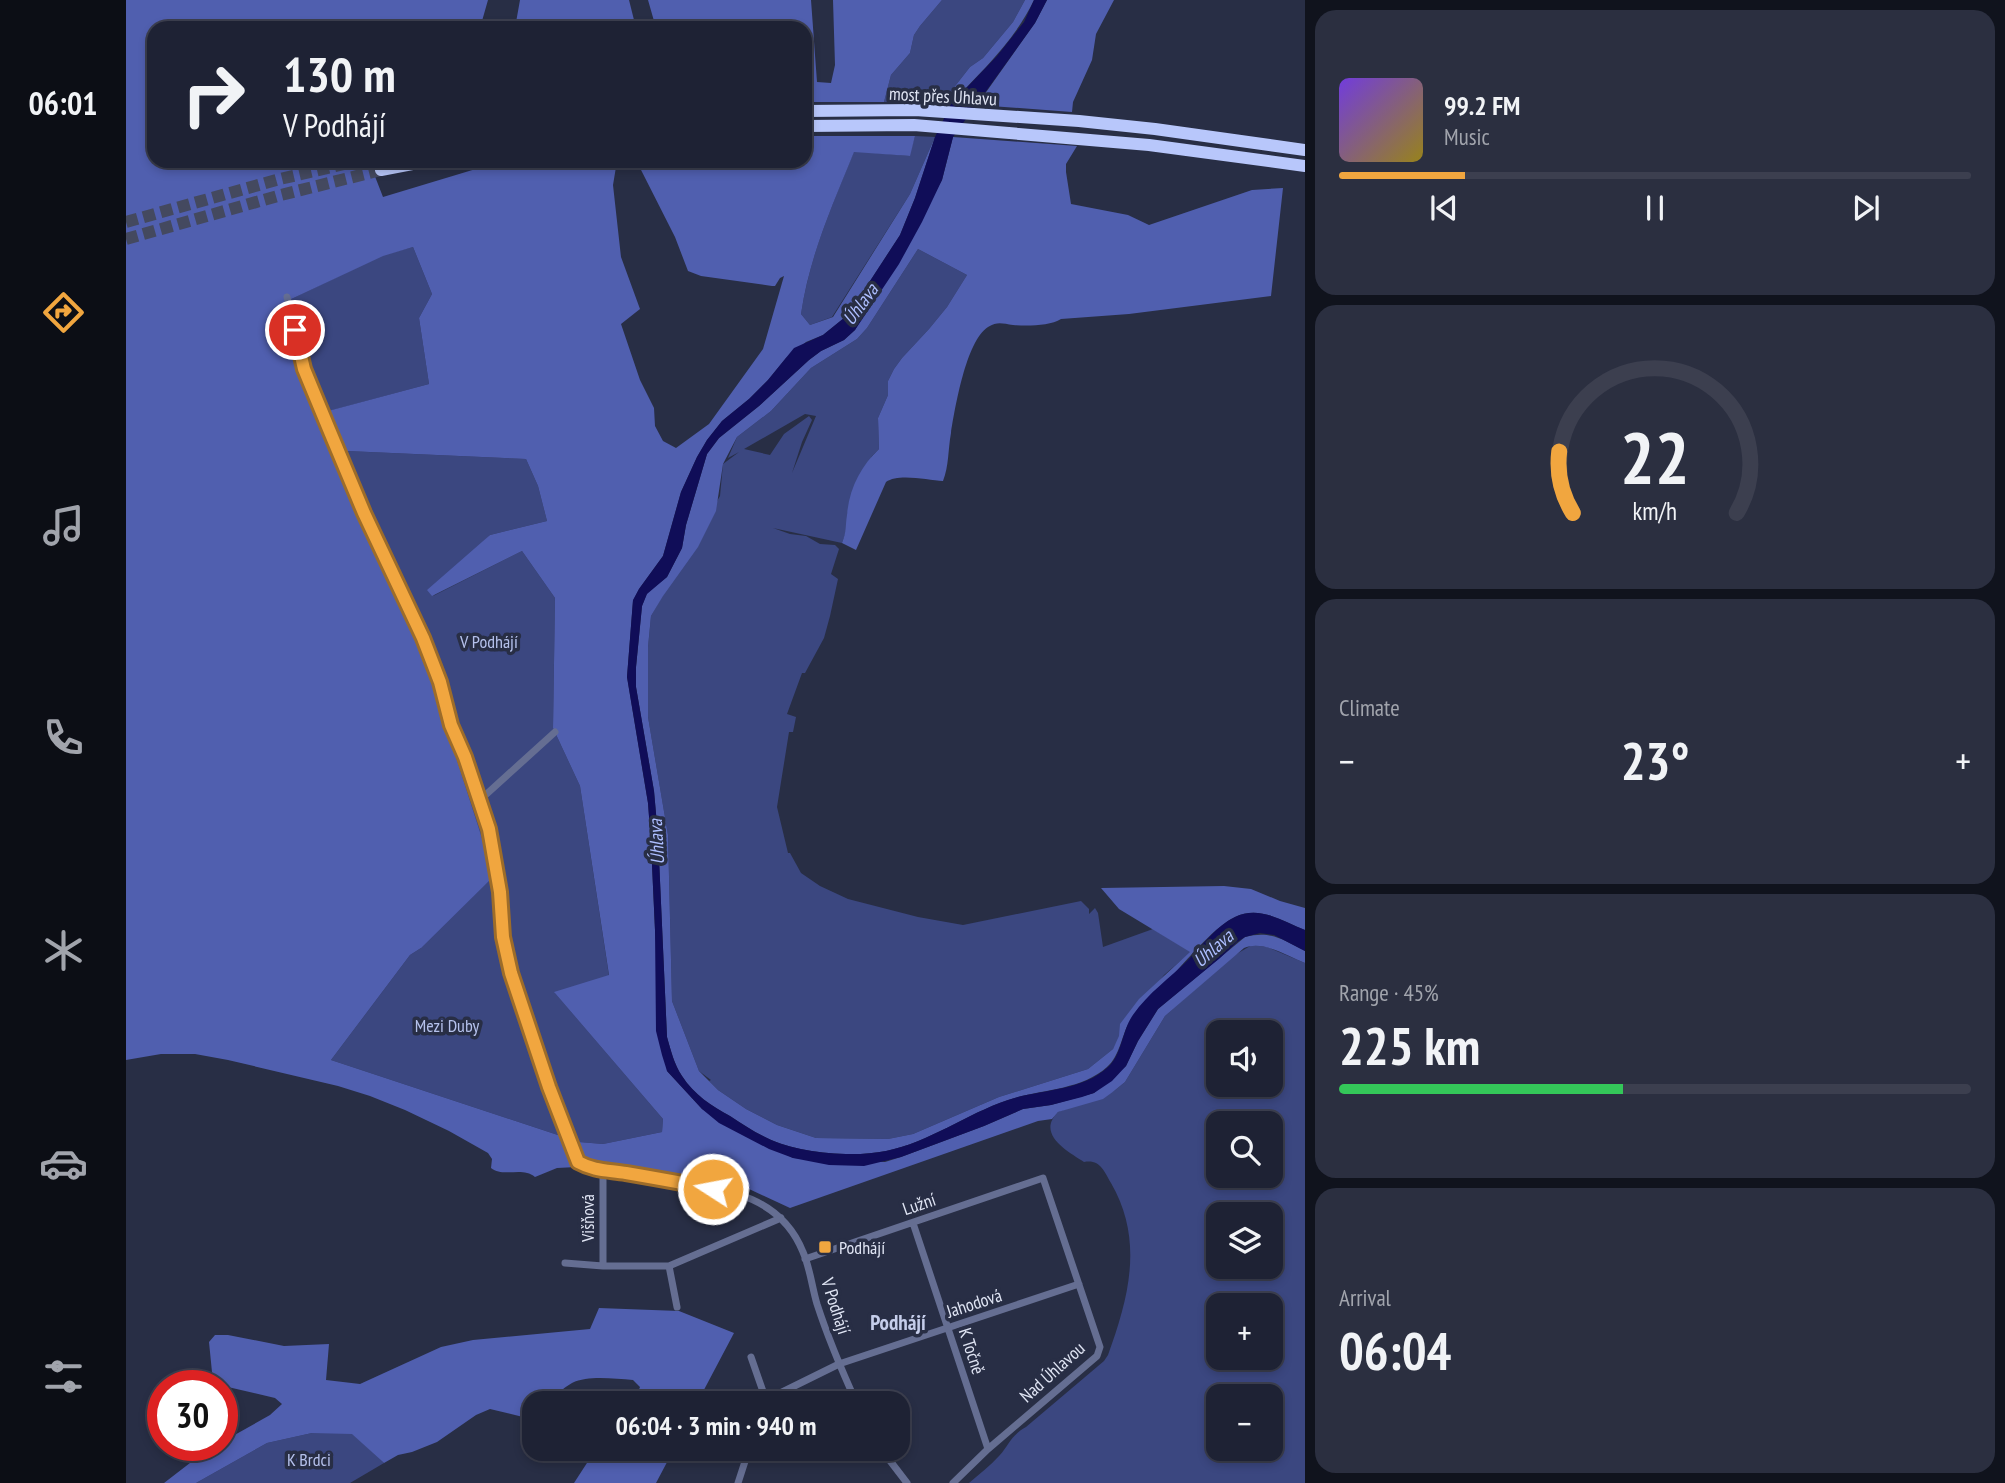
<!DOCTYPE html>
<meta charset="utf-8">
<style>
body{margin:0;font-family:"PT Sans Narrow",sans-serif;background:#2b2f40;color:#f1f3f6;height:100vh;display:flex;flex-direction:column;font-size:26px;white-space:nowrap}
*{box-sizing:border-box;margin:0}
p{font-size:23px;color:#a1a4ac}
.icon{flex:none;width:38px;height:38px;fill:none;stroke:currentColor;stroke-width:2;stroke-linecap:round;stroke-linejoin:round}
.map{position:relative;flex:1;overflow:hidden}
.panel{display:flex;flex-direction:column;gap:10px;padding:10px;background:#10131d;width:700px}
.panel>*{flex:none}
.guide{position:absolute;left:21px;top:21px;width:665px;height:147px;border-radius:21px;box-shadow:0 4px 10px #0003,0 0 0 2px #3c3f4f;background:#1e2234;color:#f1f3f6;overflow:hidden}
.fabs{position:absolute;left:1080px;top:1020px;display:grid;gap:14px}
.fabs a{display:grid;place-items:center;width:77px;height:77px;border-radius:14px;background:#1e2234;box-shadow:0 4px 10px #0003,0 0 0 2px #3c3f4f;font-size:35px}
.speed{position:absolute;left:21px;top:1370px;display:flex;gap:14px;font-size:35px;font-weight:700;text-align:center}
.speed>*{display:grid;place-content:center;width:91px;height:91px;border-radius:50%;background:#1e2234;box-shadow:0 4px 10px #0003,0 0 0 2px #3c3f4f;line-height:1}
.speed .limit{border:10px solid #d22;background:#fff;color:#111}
.pin{position:absolute;display:grid;place-items:center;width:60px;height:60px;color:#fff;margin:-30px;border:4px solid #fff;border-radius:50%;box-shadow:0 2px 7px #0007}
.me{position:absolute;width:77px;margin:-38px;rotate:281deg;stroke-linejoin:round;filter:drop-shadow(0 0 5px #0008)}
.turn{display:flex;align-items:center;gap:24px;height:147px;padding:0 21px;font-size:32px}
.turn .icon{width:91px;height:91px;stroke-width:2.5}
.turn b{display:block;font-size:49px;line-height:60px}
.big{font-size:52px;font-weight:800;line-height:1.1}
.panel .card{flex:1;display:flex;flex-direction:column;justify-content:center;gap:10px;min-width:0;padding:0 24px;border-radius:21px;background:#2b2f40}
.panel .dial{align-items:center;gap:0}
.dial svg{height:182px;overflow:visible;fill:none;stroke:#3c3f4f;stroke-width:7;stroke-linecap:round;text-anchor:middle}
.dial text{fill:#f1f3f6;stroke:none}
.song{display:flex;align-items:center;gap:21px}
.cover{width:84px;height:84px;border-radius:10px;background:linear-gradient(135deg,hsl(260 70% 55%),hsl(50 70% 35%))}
.played{height:7px;border-radius:4px;background:linear-gradient(90deg,#f1a63f 20%,#3c3f4f 20%)}
.keys{display:flex;justify-content:space-around;direction:ltr}
.heat{display:flex;justify-content:space-between;align-items:center;font-size:38px;direction:ltr}
.charge{height:10px;border-radius:5px;background:linear-gradient(90deg,#34c759 45%,#3c3f4f 0)}
.trip{position:absolute;left:396px;top:1391px;width:388px;height:70px;border-radius:21px;background:#1e2234;box-shadow:0 4px 10px #0003,0 0 0 2px #3c3f4f;font-weight:800;line-height:70px;text-align:center}
main{display:flex;flex:1;min-height:0}
.tab-bar{display:flex;flex-direction:column;width:126px;justify-content:space-around;align-items:center;background:#0c0e15;color:#a1a4ac}
.tab-bar .icon{width:49px;height:49px}
.tab-bar .current{color:#f1a63f}
.tab-bar b{font-size:32px;color:#f1f3f6}
.map>svg:first-child{display:block}
.green{fill:#3b4780;fill-rule:evenodd}
.forest{fill:#505faf;fill-rule:evenodd}
.water{fill:#100d58}
.lines{fill:none;stroke-linecap:round;stroke-linejoin:round}
.highway-tunnel{stroke:#44495f;stroke-width:12;stroke-dasharray:12 6;stroke-linecap:butt}
.street{stroke:#656e92;stroke-width:7}
.highway{stroke:#b8c7fb;stroke-width:12}
.route-casing{stroke:#9d6c29;stroke-width:18}
.route{stroke:#f1a63f;stroke-width:12}
.poi-dot{fill:#f1a63f;stroke:#282e45;stroke-width:2.5}
.labels{text-anchor:middle;dominant-baseline:central;stroke-width:7;stroke-linejoin:round;paint-order:stroke}
.street-label{font-size:18px;fill:#e0e5f4;stroke:#282e45}
.park-label{font-size:18px;fill:#b5c1ec;stroke:#282e45}
.poi-label{font-size:18px;fill:#e0e5f4;stroke:#282e45;text-anchor:start}
.water-label{font-size:19px;font-style:italic;fill:#adbeff;stroke:#282e45}
.quarter-label{font-size:21px;font-weight:bold;fill:#c5cdea;stroke:#282e45}
</style>
<main>
<nav class="tab-bar">
<b>06:01</b>
<svg class="icon current" aria-label="directions" viewBox="0 0 24 24"><path d="M12 3l9 9-9 9-9-9zM9 14v-3h6M13 9l2 2-2 2"/></svg>
<svg class="icon" aria-label="music" viewBox="0 0 24 24"><path d="M9 18V5l10-2v13"/><circle cx="6" cy="18" r="3"/><circle cx="16" cy="16" r="3"/></svg>
<svg class="icon" aria-label="phone" viewBox="0 0 24 24"><path d="M5 4h4l2 5-3 2q2 4 5 5l2-3 5 2v4C11 20 4 13 5 4z"/></svg>
<svg class="icon" aria-label="climate" viewBox="0 0 24 24"><path d="M12 3v18M4 7l16 10M4 17L20 7"/></svg>
<svg class="icon" aria-label="car" viewBox="0 0 24 24"><path d="M5 17H2v-5l4-1 3-4h7l3 4 3 1v5h-3M9 17h6M6 11h13"/><circle cx="7" cy="17" r="2"/><circle cx="17" cy="17" r="2"/></svg>
<svg class="icon" aria-label="filters" viewBox="0 0 24 24"><path d="M4 7h16M4 17h16"/><circle cx="9" cy="7" r="2"/><circle cx="15" cy="17" r="2"/></svg>
</nav>
<div class="map">
<svg width="1179" height="1483" viewBox="0 0 1179 1483">
<rect width="100%" height="100%" fill="#282e45"/>
<path class="green" d="M816,0H899L887,22L857,58L844,67L815,104L758,102L765,75L784,53L788,35L794,26Z
M789,136L809,137L784,194L706,317L684,325L675,314C684,254 706,207 728,151L783,156Z
M287,247L306,294L293,318L303,384L203,411L221,451L400,459L412,486L421,521L364,535L307,596L396,551L429,598L427,728L454,786L483,976L429,993L537,1119L536,1132L477,1144L453,1142L205,1060L284,955L295,948L290,632L281,615L211,459L185,389L159,302L257,255Z
M792,249L841,275L821,307L803,329L776,358L768,369L762,381V395L752,418L753,449L746,456L721,514V529L716,543L647,528L664,534L680,536L694,544L709,545L713,549L705,574L712,579L704,616L698,638L679,673H676L661,714L670,717L667,732H663L651,807L662,853H664L675,873L694,886L722,899L792,917L837,925L955,901L963,909V914L969,908L972,913L977,947L1027,929L1065,952L1038,975L994,1036L987,1049L962,1069L873,1097L787,1134L762,1139L690,1138L651,1125L620,1109L592,1090L583,1081L585,1080L573,1071L546,1001L542,835L522,717V647L525,616L594,496L597,464L613,452L602,458L611,437L645,411L685,368L731,339L741,328ZM679,414L690,416L666,473L676,442L686,420L683,416L658,434L644,455L618,449Z
M1126,945L1141,947L1179,963V1483H843C853,1474 864,1466 873,1456C884,1444 884,1436 900,1427L978,1361L982,1355C1003,1297 1018,1240 985,1183C978,1171 974,1159 958,1162C941,1151 910,1134 932,1112L988,1091L999,1082L1039,1016L1107,956ZM1092,1032H1144V1085H1092ZM1092,1124H1144V1176H1092ZM1092,1214H1144V1267H1092ZM1092,1306H1144V1358H1092ZM1092,1396H1144V1449H1092Z
M186,1433H226L258,1463L224,1483H70L141,1443Z"/>
<path class="forest" d="M0,0H362L354,28H28V161H243L257,197L363,165L386,161H491L487,185L495,257L514,309L495,324L514,380L528,408L529,426L537,441L550,448L583,424L637,349L658,276L654,278L649,286H646L575,276L562,271L549,237L512,164V161H679V136H789L784,156L728,152C706,207 684,254 675,314L684,325L707,317L784,194L809,137L789,198L774,235L731,301L718,318L697,335L680,342L660,358L642,380L623,399L596,421L581,440L571,457L555,492L537,556L513,589L507,601L501,677L522,803L525,843L529,930L541,1071L576,1109L667,1158L759,1162L775,1157L858,1126L897,1109L925,1105L968,1093L1000,1066L1012,1041L1032,1009L1119,937C1145,930 1157,940 1179,951V963C1161,956 1137,940 1118,948L1039,1016L999,1082L988,1091L977,1099L932,1112L926,1119L912,1121L664,1208L608,1182L470,1166L431,1168L409,1177C396,1166 378,1178 365,1168L366,1159L362,1153L323,1131L279,1110L244,1096L212,1086L102,1060L69,1054H35L0,1060ZM287,247L306,294L293,318L303,384L202,411L221,451L400,459L412,486L421,521L364,535L301,590L306,596L396,551L429,598L427,728L454,786L483,975L428,992L537,1119L536,1132L477,1144L453,1142L205,1060L284,955L295,948L368,876L290,632L281,615L211,459L185,389L159,302L257,256Z
M394,0H503L510,28H389Z
M522,0H685L691,82L705,83L709,65L707,0H816L794,26L788,35L784,53L765,75L758,102H679V28H530Z
M899,0H908C888,42 856,70 825,104H815L844,67L857,58L887,22Z
M921,0H988L970,34L966,60L947,102L946,112L851,105L909,23Z
M827,137L951,146L940,164V172L945,204L1002,215L1023,225L1126,190L1157,188L1145,296L1003,314L935,319C924,326 901,326 887,325C877,324 872,321 862,327C840,341 829,408 825,433C822,449 823,466 817,481C802,480 772,473 760,482L730,550L716,543C721,530 719,528 721,515C723,489 735,466 753,449L752,418L762,395V381L768,369L776,358L803,329L821,307L841,275L792,249L741,328L731,339L685,368L645,411L611,437L597,464L590,511L572,547L537,596L525,616L522,647V717L542,835L546,1001L573,1071L592,1090L620,1109L651,1125L690,1138L762,1139L787,1134L873,1097L962,1069L987,1049L993,1036L994,1024L1013,999L1064,952L993,909L975,888L1098,886L1125,889L1154,901L1179,908V930C1157,921 1133,905 1109,917C1086,928 1056,966 1037,986C1027,996 1010,1007 1004,1020C996,1034 994,1056 981,1067C954,1091 914,1089 882,1100C840,1114 804,1142 760,1151C726,1158 672,1153 641,1138C628,1132 616,1124 604,1116C586,1106 568,1095 556,1076C548,1064 545,1051 541,1037L532,836L528,791L510,687V667L516,606L521,593L541,577L556,548L560,525L581,454L593,438L633,406L683,360L695,351L718,340L729,330L816,180Z
M473,1308L553,1311L608,1333L571,1403H504L511,1395L514,1387L507,1380C488,1379 463,1375 446,1383C433,1390 424,1404 408,1404V1410L397,1417L364,1409L350,1415L311,1442L286,1452L272,1455L258,1463L226,1434L186,1433L141,1443L70,1483H38L86,1446H96V1442L144,1415L156,1404L149,1398L89,1384L87,1382L83,1342L89,1335H102L158,1346L203,1344L200,1380L234,1384L315,1347L347,1340L464,1329Z
M470,1449H548L530,1483H448Z"/>
<path class="water" d="M908,0H921L909,23L827,137L816,180L796,222L773,264L729,330L718,340L695,351L683,360L633,406L593,438L581,454L560,525L556,548L541,577L521,594L516,606L510,667V687L528,791L532,836L541,1037C545,1051 548,1064 556,1076C568,1095 586,1106 604,1116C616,1124 628,1132 641,1138C672,1153 726,1158 760,1151C804,1142 840,1114 882,1100C914,1089 955,1092 982,1067C996,1055 996,1030 1007,1015C1022,993 1044,978 1063,959C1077,945 1090,926 1109,917C1133,905 1157,921 1179,930V951L1148,935L1134,933L1119,937L1111,942L1094,958L1032,1009L1012,1041L1000,1066L986,1081L968,1093L956,1097L925,1105L897,1109L858,1126L775,1157L738,1166L703,1165L667,1158L643,1149L593,1123L576,1109L541,1071L536,1055L530,1031L529,930L525,843L522,803L501,677L507,600L513,589L537,556L555,492L571,457L581,440L596,421L623,399L642,380L668,348L697,335L718,318L731,301L774,235L789,198L809,137L825,104L871,56L898,22Z"/>
<g class="lines">
<path class="highway-tunnel" d="M0,222L154,179L231,161
M0,239L155,195L255,170"/>
<path class="street" d="M161,297L178,369L238,513L297,638L314,682L325,725L339,757L363,829L374,892L377,937L385,973L423,1087L452,1162C466,1170 478,1171 494,1172C531,1178 576,1183 611,1194C641,1203 665,1222 677,1252C684,1268 686,1287 691,1304C702,1338 716,1371 731,1404
M354,800L429,732
M787,1223L862,1449
M679,1259L917,1178L974,1347L971,1356L862,1449L827,1483
M439,1263L477,1266H543L655,1218
M477,1266V1171
M543,1266L551,1307
M625,1357L640,1400L713,1364L953,1284
M755,1449L781,1483
M612,1483L623,1449"/>
<path class="highway" d="M679,111L789,110L953,121L1029,129L1179,150
M679,126L788,125L1023,145L1179,166
M255,170L302,161"/>
</g>
<g class="lines">
<defs>
<path id="route" d="M169,330L178,369L202,427L238,513L297,638L314,682L325,725L339,757L363,829L374,892L377,937L385,973L423,1087L452,1162C468,1171 482,1170 500,1173C529,1178 558,1183 587,1189"/>
</defs>
<use href="#route" class="route-casing"/>
<use href="#route" class="route"/>
</g>
<rect class="poi-dot" x="692" y="1240" width="14" height="14" rx="3.5"/>
<g class="labels">
<g class="street-label">
<text transform="translate(817 96) rotate(3)">most přes Úhlavu</text>
<text transform="translate(793 1204) rotate(-19)">Lužní</text>
<text transform="translate(461 1218) rotate(-90)">Višňová</text>
<text transform="translate(848 1303) rotate(-18)">Jahodová</text>
<text transform="translate(710 1306) rotate(72)">V Podhájí</text>
<text transform="translate(846 1351) rotate(72)">K Točně</text>
<text transform="translate(926 1372) rotate(-42)">Nad Úhlavou</text>
</g>
<g class="park-label">
<text x="363" y="641">V Podhájí</text>
<text x="321" y="1025">Mezi Duby</text>
<text x="183" y="1459">K Brdci</text>
</g>
<g class="poi-label">
<text x="713" y="1247">Podhájí</text>
</g>
<g class="water-label">
<text transform="translate(734 304) rotate(-54)">Úhlava</text>
<text transform="translate(530 842) rotate(-93)">Úhlava</text>
<text transform="translate(1087 948) rotate(-41)">Úhlava</text>
</g>
<g class="quarter-label">
<text x="772" y="1322">Podhájí</text>
</g>
</g>
</svg>
<div class="fabs">
<a><svg class="icon" aria-label="sound" viewBox="0 0 24 24"><path d="M4 9h4l5-4v14l-5-4H4zM17 9q2 3 0 6"/></svg></a>
<a><svg class="icon" aria-label="search" viewBox="0 0 24 24"><circle cx="10" cy="10" r="6"/><path d="M15 15l6 6"/></svg></a>
<a><svg class="icon" aria-label="layers" viewBox="0 0 24 24"><path d="M12 4l9 5-9 5-9-5zM3 14l9 5 9-5"/></svg></a>
<a>+</a>
<a>−</a>
</div>
<div class="speed"><div class="limit">30</div></div>
<div class="pin" style="left:169px;top:330px;background:#d93025"><svg class="icon" aria-label="arrive" viewBox="0 0 24 24"><path d="M6 21V4h12l-3 4 3 4H6"/></svg></div>
<svg class="me" style="left:587px;top:1189px" viewBox="-20 -20 40 40"><circle r="17" fill="#f1a63f" stroke="#fff" stroke-width="3"/><path d="M0-11L8 9 0 5-8 9z" fill="#fff"/></svg>
<div class="trip">06:04 · 3 min · 940 m</div>
<div class="guide">
<div class="turn"><svg class="icon" aria-label="right" viewBox="0 0 24 24"><path d="M7 20v-9h11M14 6l5 5-5 5"/></svg><div><b>130 m</b>V Podhájí</div></div>
</div>
</div>
<section class="panel">
<div class="card">
<div class="song"><i class="cover"></i><div><b>99.2 FM</b><p>Music</p></div></div>
<div class="played"></div>
<div class="keys"><svg class="icon" aria-label="previous" viewBox="0 0 24 24"><path d="M18 5L8 12l10 7zM5 5v14"/></svg><svg class="icon" aria-label="pause" viewBox="0 0 24 24"><path d="M8 5v14M16 5v14"/></svg><svg class="icon" aria-label="next" viewBox="0 0 24 24"><path d="M6 5l10 7-10 7zM19 5v14"/></svg></div>
</div>
<div class="card dial"><svg viewBox="0 0 100 80">
<path d="M14 69A42 42 0 1 1 86 69"/>
<path d="M14 69A42 42 0 0 1 8 42" stroke="#f1a63f"/>
<text x="50" y="56" font-size="32" font-weight="700">22</text>
<text x="50" y="72" font-size="11">km/h</text>
</svg></div>
<div class="card"><p>Climate</p>
<div class="heat"><a>−</a><b class="big">23°</b><a>+</a></div>
</div>
<div class="card"><p>Range · 45%</p><b class="big">225 km</b><div class="charge"></div></div>
<div class="card"><p>Arrival</p><b class="big">06:04</b></div>
</section>
</main>
